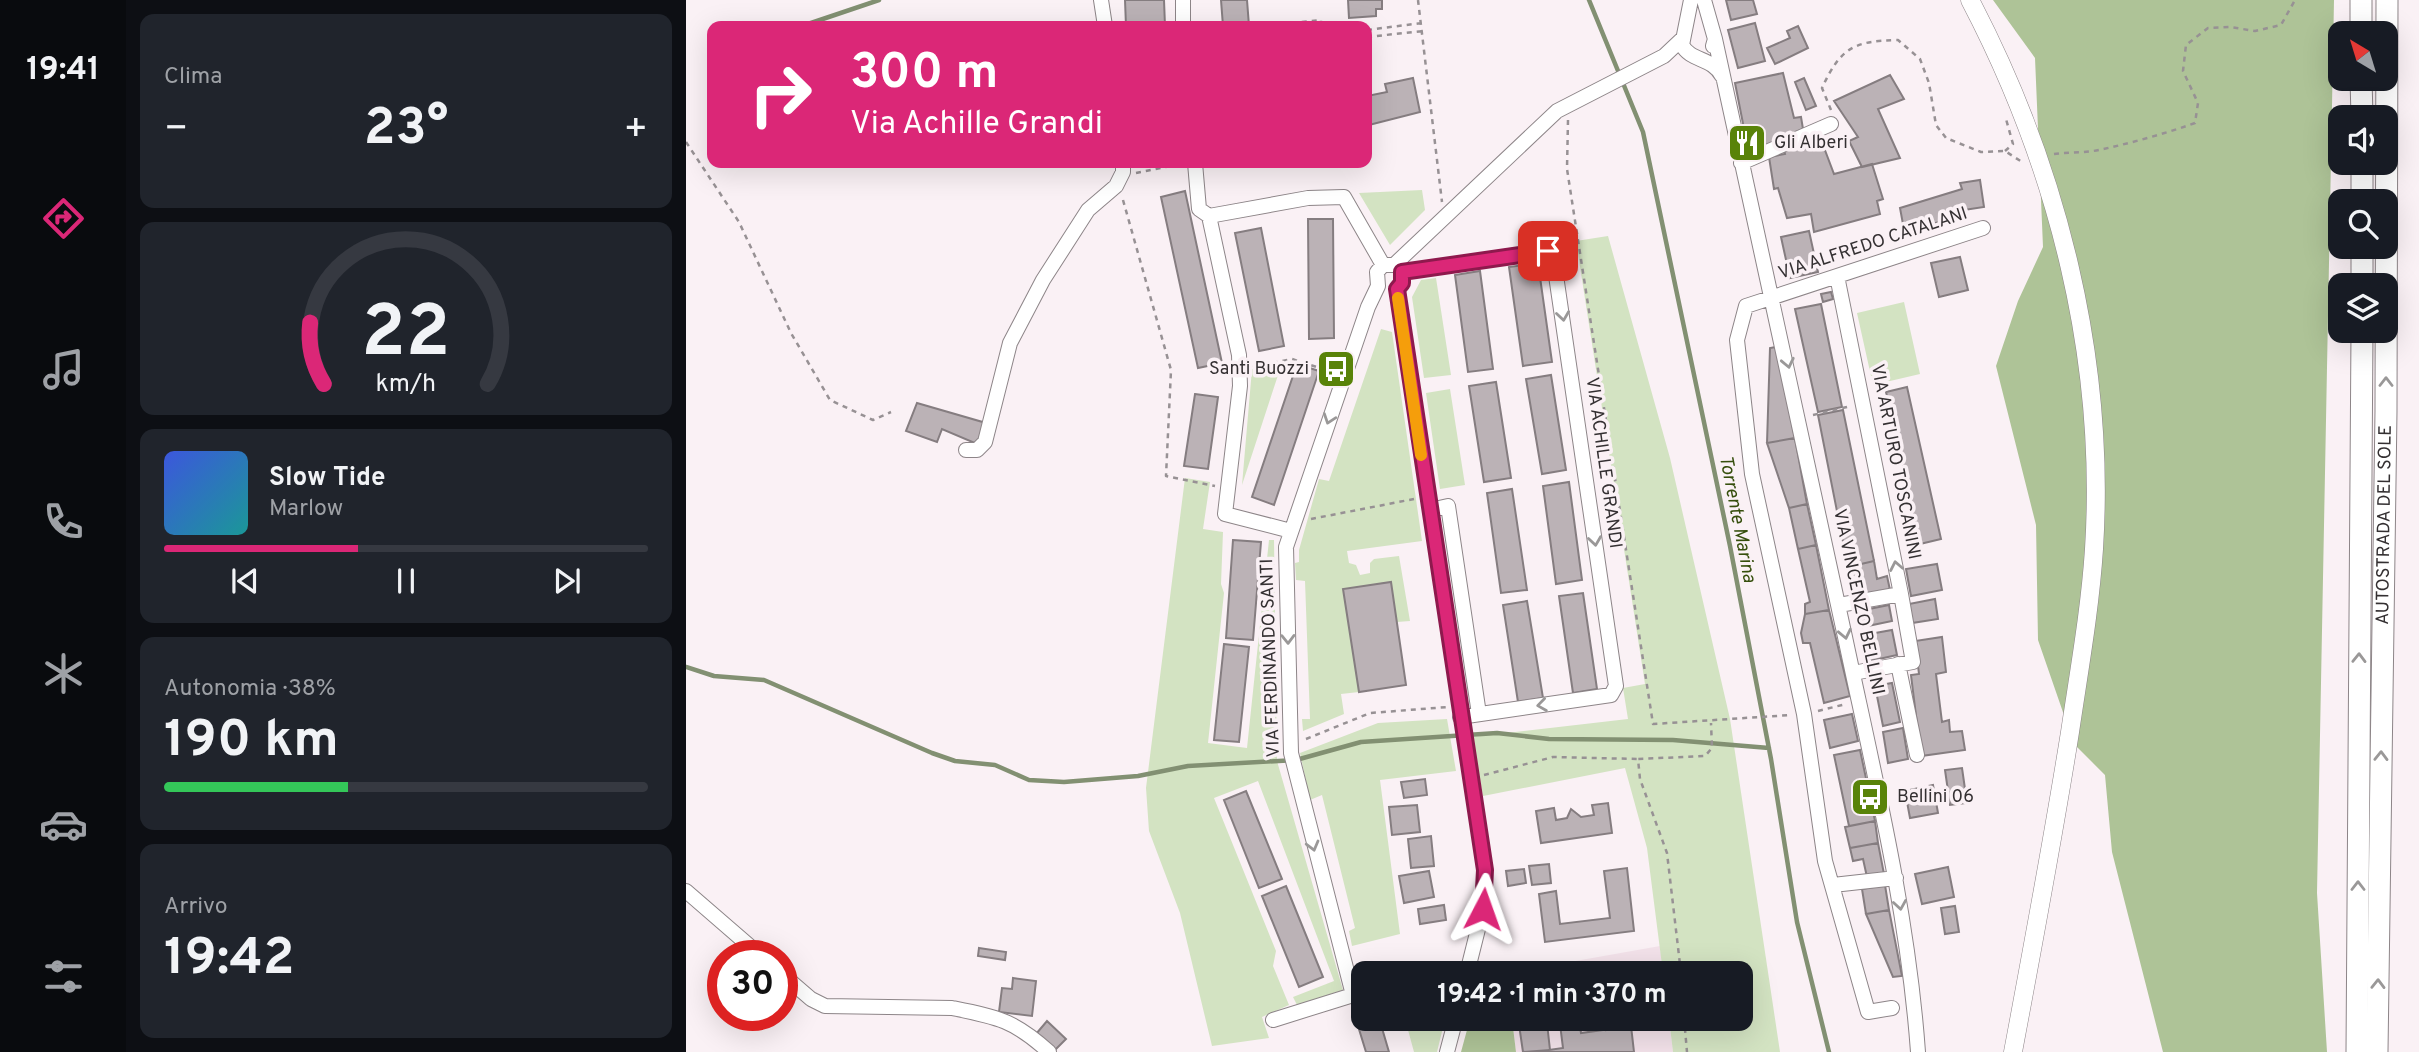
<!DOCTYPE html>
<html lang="it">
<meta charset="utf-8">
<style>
body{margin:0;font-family:Overpass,sans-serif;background:#20242c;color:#f1f3f6;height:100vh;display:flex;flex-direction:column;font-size:26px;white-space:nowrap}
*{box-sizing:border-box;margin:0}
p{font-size:23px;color:#9ea1a6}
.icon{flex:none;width:38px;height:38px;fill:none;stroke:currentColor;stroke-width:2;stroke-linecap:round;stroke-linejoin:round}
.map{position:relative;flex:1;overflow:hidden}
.sheet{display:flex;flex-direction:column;gap:14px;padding:14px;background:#0d0f14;width:560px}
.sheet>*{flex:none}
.hud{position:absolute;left:21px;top:21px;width:665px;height:147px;border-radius:14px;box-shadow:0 7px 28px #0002;background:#db2777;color:#fff;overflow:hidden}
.needle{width:46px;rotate:322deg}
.buttons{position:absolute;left:1642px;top:21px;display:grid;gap:14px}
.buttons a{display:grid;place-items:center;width:70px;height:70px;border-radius:14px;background:#171b24;box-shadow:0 7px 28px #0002;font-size:35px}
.speed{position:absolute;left:21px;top:940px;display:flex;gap:14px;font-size:35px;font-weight:700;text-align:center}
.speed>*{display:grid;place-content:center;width:91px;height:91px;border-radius:50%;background:#171b24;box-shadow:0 7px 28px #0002;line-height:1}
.speed .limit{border:10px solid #d22;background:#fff;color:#111}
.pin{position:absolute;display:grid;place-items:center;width:60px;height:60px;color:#fff;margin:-30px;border-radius:14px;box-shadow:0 4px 10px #0006}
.me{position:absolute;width:77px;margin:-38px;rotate:4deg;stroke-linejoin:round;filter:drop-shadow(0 0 5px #0008)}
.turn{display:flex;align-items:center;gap:24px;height:147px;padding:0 28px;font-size:32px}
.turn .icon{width:91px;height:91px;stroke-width:2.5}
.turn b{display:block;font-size:49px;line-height:60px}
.big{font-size:52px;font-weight:700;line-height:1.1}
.sheet .card{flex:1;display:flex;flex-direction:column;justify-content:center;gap:10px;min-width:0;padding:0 24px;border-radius:14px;background:#20242c}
.sheet .dial{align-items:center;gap:0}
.dial svg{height:182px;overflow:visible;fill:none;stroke:#363941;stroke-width:7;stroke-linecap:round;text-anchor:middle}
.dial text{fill:#f1f3f6;stroke:none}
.song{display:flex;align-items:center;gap:21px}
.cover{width:84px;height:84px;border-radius:10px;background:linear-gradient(135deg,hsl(230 70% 55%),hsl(180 70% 35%))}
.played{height:7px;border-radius:4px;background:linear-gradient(90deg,#db2777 40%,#363941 40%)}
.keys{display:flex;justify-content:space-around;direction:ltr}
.heat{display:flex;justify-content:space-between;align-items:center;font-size:38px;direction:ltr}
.charge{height:10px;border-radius:5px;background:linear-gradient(90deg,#34c759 38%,#363941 0)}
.trip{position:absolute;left:665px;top:961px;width:402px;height:70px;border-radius:14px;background:#171b24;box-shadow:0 7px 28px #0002;font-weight:700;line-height:70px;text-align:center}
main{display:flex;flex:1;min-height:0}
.tabs{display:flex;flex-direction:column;width:126px;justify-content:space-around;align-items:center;background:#090b0e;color:#9ea1a6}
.tabs .icon{width:49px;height:49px}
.tabs .current{color:#db2777}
.tabs b{font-size:32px;color:#f1f3f6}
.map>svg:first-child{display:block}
.built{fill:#f3e2ea}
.green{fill:#d3e3c2}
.forest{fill:#aec397}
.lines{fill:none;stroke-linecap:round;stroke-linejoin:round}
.stream{stroke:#829072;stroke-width:4.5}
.building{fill:#bbb2b6;stroke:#857d80;stroke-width:2}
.minor-casing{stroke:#8d8588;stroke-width:16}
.major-casing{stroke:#8d8588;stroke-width:19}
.highway-casing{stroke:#8d8588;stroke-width:23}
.path{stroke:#979194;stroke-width:2.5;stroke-dasharray:5 5;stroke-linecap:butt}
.minor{stroke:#fff;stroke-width:14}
.major{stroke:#fff;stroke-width:18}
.highway{stroke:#fff;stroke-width:21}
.oneway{stroke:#9a9898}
.route-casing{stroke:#8e194d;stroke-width:18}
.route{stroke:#db2777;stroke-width:12}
.slow{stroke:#f59e0b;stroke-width:12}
.labels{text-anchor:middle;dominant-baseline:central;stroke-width:7;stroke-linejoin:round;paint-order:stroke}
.poi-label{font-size:18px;fill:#343032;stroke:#faf1f5;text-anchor:start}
.street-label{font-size:18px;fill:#343032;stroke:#faf1f5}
.water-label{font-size:19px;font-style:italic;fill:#364f0d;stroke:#faf1f5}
</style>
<main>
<nav class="tabs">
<b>19:41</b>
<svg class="icon current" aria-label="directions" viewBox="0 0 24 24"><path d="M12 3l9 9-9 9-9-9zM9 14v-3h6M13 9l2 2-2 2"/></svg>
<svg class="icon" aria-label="music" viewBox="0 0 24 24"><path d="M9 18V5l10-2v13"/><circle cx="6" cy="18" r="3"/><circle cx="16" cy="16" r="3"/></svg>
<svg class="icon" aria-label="phone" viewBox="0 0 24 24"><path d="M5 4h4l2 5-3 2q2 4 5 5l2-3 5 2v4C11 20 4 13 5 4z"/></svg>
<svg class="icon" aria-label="climate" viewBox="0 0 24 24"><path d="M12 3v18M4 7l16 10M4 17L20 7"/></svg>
<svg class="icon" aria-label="car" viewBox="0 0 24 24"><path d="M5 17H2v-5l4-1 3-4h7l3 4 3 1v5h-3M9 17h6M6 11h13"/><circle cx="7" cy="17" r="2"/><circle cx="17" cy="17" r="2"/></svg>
<svg class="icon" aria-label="filters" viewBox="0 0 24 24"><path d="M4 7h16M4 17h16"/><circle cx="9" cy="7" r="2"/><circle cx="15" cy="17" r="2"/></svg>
</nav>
<section class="sheet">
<div class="card"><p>Clima</p>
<div class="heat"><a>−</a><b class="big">23°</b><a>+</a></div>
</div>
<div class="card dial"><svg viewBox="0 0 100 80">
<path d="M14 69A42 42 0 1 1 86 69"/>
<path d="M14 69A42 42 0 0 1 8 42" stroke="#db2777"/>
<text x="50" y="56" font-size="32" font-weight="700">22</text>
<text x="50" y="72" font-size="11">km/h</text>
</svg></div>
<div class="card">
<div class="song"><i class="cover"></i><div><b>Slow Tide</b><p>Marlow</p></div></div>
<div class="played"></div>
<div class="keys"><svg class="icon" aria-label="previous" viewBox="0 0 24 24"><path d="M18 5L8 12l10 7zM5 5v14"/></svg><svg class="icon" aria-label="pause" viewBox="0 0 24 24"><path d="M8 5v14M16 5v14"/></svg><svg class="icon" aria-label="next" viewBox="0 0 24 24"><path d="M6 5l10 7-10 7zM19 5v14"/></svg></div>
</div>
<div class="card"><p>Autonomia · 38%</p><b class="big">190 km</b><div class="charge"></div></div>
<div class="card"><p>Arrivo</p><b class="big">19:42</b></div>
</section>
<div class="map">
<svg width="1733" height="1052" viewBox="0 0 1733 1052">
<rect width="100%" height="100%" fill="#faf1f5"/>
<path class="built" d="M974,946L977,973H825L850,968Z
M826,1019H983L987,1052H830Z"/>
<path class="green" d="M736,190L739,210L704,245L673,193Z
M922,236L984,458L1044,719L1094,1052H987L983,1019L1055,1018V973H977L961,848L939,768L797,796L786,737L942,719L937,688L959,684L890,241Z
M750,278L765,375L738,378L726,297L735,280Z
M1218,302L1234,374L1187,385L1171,313Z
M695,329L706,332L736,541L661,551L663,563L670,565L674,575L684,573V563L688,559L713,556L724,621L711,622L704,582L657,589L673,692L655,694L658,714L617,731L616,719H624L619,581L610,580L609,563L613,562V550L633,479L643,481Z
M596,363L556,485L566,369Z
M764,389L779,485L754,489L740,393Z
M499,478L524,482L517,529L537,532L535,584L538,593L522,743L561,748L583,540H588L591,761L657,990L611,1005L607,997L648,981L572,781L528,798L590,951L587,966L603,1005L576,1017L583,1038L526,1046L494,913L463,831L460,788Z
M761,719L770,771L694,780L714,934L666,946L663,931L669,928L636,795L624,800L614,753L692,723Z
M719,1019H759L751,1052H728Z"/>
<path class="forest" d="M1307,0H1648L1631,893L1641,1052H1477L1426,852L1419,775L1388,744L1352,640L1350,525L1310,366L1332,301L1357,247L1349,58Z
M784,1019H826L830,1052H775Z"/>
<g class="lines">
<path class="stream" d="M903,0L957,132L1044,546L1085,759L1111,922L1143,1052
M119,25L193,0
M0,667L28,676L78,680L246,753L269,761L309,765L343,780L378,782L452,776L502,766L610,760L675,742L811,733L863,739L987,740L1083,748"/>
</g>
<path class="building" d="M439,0H478L479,26H440Z
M535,0H561L563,26H537Z
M662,0H696V9H690V16L663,18Z
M1040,0H1067L1071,14L1045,20Z
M1069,23L1079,61L1052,68L1042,30Z
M1112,26L1122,48L1089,64L1081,48L1104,38L1101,31Z
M1097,73L1108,118L1115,117L1117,129L1063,154L1049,83Z
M1204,75L1218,99L1192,109L1214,158L1176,167L1163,141L1172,137L1148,101Z
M727,78L734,112L683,125L681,96L701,92L699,84Z
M1118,78L1130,106L1120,110L1109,82Z
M1134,137L1148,174L1186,164L1197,199L1191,201L1194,214L1128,232L1125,214L1101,218L1092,188L1088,189L1083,157L1099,154L1098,150Z
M1294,180L1298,207L1278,210L1267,215V218L1236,227L1237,231L1219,235L1214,208L1276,189L1274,183Z
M499,191L536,363L512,368L475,197Z
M622,219H647L648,338L623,339Z
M575,228L598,346L573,351L549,233Z
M1123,231L1132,272L1104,278L1095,237Z
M1274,257L1282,290L1253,297L1245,263Z
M852,263L866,362L837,366L823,267Z
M794,271L807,369L782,372L769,275Z
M1145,292L1147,299L1137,302L1135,294Z
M1135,304L1156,407L1132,412L1109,309Z
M1090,347L1109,438L1081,443L1084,348Z
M611,364L633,371L588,505L566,497Z
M865,375L880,470L856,474L840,379Z
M810,382L825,478L798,482L783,386Z
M1221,387L1255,539L1234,544L1200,392Z
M509,394L532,397L522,469L498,466Z
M231,403L300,423L291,444L256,429L251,442L220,431Z
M1157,410L1188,561L1162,567L1132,415Z
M1109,438L1121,504L1103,508L1081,443Z
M883,482L896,580L870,584L857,486Z
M826,489L841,590L815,593L801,493Z
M1121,504L1130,545L1112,549L1103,508Z
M547,540L575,542L567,640L540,638Z
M1130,545L1143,610L1119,614V604L1124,602L1112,549Z
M1188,561L1191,579L1201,576L1204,590L1168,597L1162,567Z
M1251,564L1256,590L1225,596L1220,569Z
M705,582L720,685L673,692L657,589Z
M897,593L911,689L887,693L873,596Z
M1249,599L1252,619L1226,623L1223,604Z
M841,601L857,698L832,702L817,605Z
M1203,605L1206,621L1177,627L1173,611Z
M1143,610L1164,696L1138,703L1124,643H1117L1115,633L1119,614Z
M1206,630L1211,655L1184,661L1178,635Z
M1256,637L1260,672L1250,674L1256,722L1263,720L1264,732L1276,731L1279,750L1235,756L1225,675L1233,674L1229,641Z
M538,644L563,647L553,742L528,740Z
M1206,683L1214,722L1197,726L1189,686Z
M1166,714L1172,741L1144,748L1138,720Z
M1217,728L1222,759L1202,763L1197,732Z
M1174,750L1189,821L1163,826L1148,755Z
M1276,768L1281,803L1264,805L1259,770Z
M739,779L741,795L718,798L715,782Z
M1247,785L1252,813L1224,818L1219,791Z
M560,791L596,879L573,888L538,800Z
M922,803L926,833L855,843L850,811L868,808L870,820L881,818L885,809L895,817L908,815L906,805Z
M731,805L734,832L706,835L703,807Z
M1189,821L1192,843L1164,848L1159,827Z
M745,836L748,866L725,868L722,839Z
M1192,843L1198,874L1181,877L1177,859L1167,861L1164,848Z
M863,864L865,883L846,885L843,866Z
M1262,867L1268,897L1236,904L1229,874Z
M941,868L948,931L859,942L853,894L870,891L874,924L924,918L918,871Z
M838,869L840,883L822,886L820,871Z
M743,871L748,897L718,903L713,876Z
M1199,885L1203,910L1180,914L1176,889Z
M600,886L637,977L613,987L576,896Z
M758,905L760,920L734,924L732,909Z
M1269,906L1273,932L1259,934L1255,908Z
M1203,910L1216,976L1207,977L1180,914Z
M293,948L320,952L319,960L292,956Z
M327,978L350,981L346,1016L313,1012L316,988L326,989Z
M677,1010V1018H693L703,1052H680L668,1013Z
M832,1018H869L870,1022L861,1023L864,1050L837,1052Z
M919,1018H975V1022L920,1030Z
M361,1021L380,1039L368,1051L350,1034Z
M893,1021L895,1033L945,1026L948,1052H849L877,1048L874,1024Z"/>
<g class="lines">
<defs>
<path id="minor" d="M415,0L419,26
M497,0V26
M1005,0L996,45C1005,62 1026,57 1036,76
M1018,0L1029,39L1027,46
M1029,39C1073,238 1117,437 1159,637C1188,774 1222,912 1232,1052
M509,163L513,209L523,216L553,355L554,386L539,514L605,531
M1055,163L1145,124
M523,216L622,198L658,197L697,265
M716,272L859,251L867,255L930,686L925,695L774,717
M1151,276L1215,594L1153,605
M711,289L799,870L797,909L781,973
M280,450H291L299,442L324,343L357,280L402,210L430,186L437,172V163
M744,510L762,506L793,714
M1212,664L1231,755
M1167,673L1227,662L1215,594
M1147,885L1210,878
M0,891L75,956
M96,974L125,999L139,1006L266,1008C311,1017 328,1020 363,1052
M677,992L667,995L605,753L600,547L682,307L692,286L691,272L697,265H708L871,111L978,56L995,40
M1206,1008L1182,1012L1139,861L1118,714L1066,474L1051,340L1060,306L1297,228
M587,1020L667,995
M761,1052L770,1018"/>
<path id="major" d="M1284,0C1372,168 1420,359 1408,549C1404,610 1393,671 1384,732C1367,839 1347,945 1327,1052"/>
<g id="highway">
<path d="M1675,0V33"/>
<path d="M1675,79L1676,117"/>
<path d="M1676,163V201"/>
<path d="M1676,247V285"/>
<path d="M1671,1052L1676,331"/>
<path id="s1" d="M1691,1052L1700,411L1701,0"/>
</g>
</defs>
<use href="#minor" class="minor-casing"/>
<use href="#major" class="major-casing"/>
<use href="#highway" class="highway-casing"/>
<path class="path" d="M732,0L756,202
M576,26L635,20V26
M681,30L736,23
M681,37L737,31
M1145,110L1136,88C1155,47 1168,41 1212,40L1234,59L1243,83L1250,125L1260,138L1295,152L1319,151L1336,162
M882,120L881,169L967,724L1105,715
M0,142L53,222L105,333L144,400L187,420L205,412
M1319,151L1327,144L1320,119
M1368,154C1383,152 1398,153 1413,150C1445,143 1478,134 1509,123L1512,103L1497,71L1500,45L1522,28L1544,27L1569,31L1595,25L1609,0
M450,173L495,164
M437,200L485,370L480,476L529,486
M567,367L606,359L646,372
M1127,415L1165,406
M625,519L728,499
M1132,711L1160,704
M620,739L684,713L762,707
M798,775L867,757L952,759
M995,973L981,853L954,779L952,759L1019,756L1026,748L1025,723
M998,1018L1001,1052"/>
<use href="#minor" class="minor"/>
<use href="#major" class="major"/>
<use href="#highway" class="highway"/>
</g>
<defs><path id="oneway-chevron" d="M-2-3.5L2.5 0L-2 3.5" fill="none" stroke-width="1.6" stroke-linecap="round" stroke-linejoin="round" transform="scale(1.75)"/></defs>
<g class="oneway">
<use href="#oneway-chevron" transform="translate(877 316) rotate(82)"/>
<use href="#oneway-chevron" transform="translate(1102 363) rotate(78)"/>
<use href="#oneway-chevron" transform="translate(1700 382) rotate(-90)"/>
<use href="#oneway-chevron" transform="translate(643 419) rotate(109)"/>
<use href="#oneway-chevron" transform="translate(909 541) rotate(82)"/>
<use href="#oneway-chevron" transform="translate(1210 566) rotate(-101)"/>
<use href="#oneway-chevron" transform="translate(1159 634) rotate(78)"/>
<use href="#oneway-chevron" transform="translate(602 639) rotate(89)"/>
<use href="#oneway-chevron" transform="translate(1673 658) rotate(-89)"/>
<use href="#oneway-chevron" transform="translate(856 705) rotate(172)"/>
<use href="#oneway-chevron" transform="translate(1695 756) rotate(-89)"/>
<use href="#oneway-chevron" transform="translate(627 846) rotate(75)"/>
<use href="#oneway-chevron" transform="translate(1672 886) rotate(-90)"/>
<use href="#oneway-chevron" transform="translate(1214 905) rotate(81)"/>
<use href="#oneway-chevron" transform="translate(1692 984) rotate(-89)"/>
</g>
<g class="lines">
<defs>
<path id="route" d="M797,909L799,870L711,289L716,283V272L862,251"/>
</defs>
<use href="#route" class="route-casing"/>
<use href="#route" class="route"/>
<path class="slow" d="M712,298L735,455"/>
</g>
<defs>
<symbol id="restaurant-square" viewBox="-11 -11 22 22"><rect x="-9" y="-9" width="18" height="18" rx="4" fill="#598309" stroke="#faf1f5"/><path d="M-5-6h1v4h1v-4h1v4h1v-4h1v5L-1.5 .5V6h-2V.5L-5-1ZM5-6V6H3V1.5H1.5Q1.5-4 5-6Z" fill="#fff"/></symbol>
<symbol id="bus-square" viewBox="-11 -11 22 22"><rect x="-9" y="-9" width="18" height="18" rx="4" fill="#598309" stroke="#faf1f5"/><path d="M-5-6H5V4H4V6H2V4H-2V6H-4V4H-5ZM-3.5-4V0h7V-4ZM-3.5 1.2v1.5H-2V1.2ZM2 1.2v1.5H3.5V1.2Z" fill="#fff"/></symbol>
</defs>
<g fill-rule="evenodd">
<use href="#restaurant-square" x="1039" y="121" width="44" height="44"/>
<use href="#bus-square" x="628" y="347" width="44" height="44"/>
<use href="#bus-square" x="1162" y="775" width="44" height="44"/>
</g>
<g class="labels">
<g class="poi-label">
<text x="1088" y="143">Gli Alberi</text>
<text x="623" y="369" text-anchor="end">Santi Buozzi</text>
<text x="1211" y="797">Bellini 06</text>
</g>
<g class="street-label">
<text transform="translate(1187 244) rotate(-18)">VIA ALFREDO CATALANI</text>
<text transform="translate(1209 462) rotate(79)">VIA ARTURO TOSCANINI</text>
<text transform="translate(917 463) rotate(82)">VIA ACHILLE GRANDI</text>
<text stroke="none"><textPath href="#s1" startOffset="527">AUTOSTRADA DEL SOLE</textPath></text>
<text transform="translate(1172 602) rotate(78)">VIA VINCENZO BELLINI</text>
<text transform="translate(585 658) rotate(-92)">VIA FERDINANDO SANTI</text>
</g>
<g class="water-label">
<text transform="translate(1051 519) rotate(79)">Torrente Marina</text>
</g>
</g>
</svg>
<div class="buttons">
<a><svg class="needle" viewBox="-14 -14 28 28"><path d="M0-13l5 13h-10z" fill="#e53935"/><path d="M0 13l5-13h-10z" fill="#9ea1a6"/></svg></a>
<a><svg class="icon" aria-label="sound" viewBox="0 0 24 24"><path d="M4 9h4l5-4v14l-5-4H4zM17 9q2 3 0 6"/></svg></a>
<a><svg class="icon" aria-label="search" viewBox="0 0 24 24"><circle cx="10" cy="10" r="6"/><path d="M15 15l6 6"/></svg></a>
<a><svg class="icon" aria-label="layers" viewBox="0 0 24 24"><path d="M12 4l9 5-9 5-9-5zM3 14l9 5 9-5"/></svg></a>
</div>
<div class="speed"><div class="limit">30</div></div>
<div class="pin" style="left:862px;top:251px;background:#d93025"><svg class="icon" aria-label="arrive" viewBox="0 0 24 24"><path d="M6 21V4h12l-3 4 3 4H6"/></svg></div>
<svg class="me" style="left:797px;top:909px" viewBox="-20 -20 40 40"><path d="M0-17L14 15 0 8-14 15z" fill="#db2777" stroke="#fff" stroke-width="4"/></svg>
<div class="trip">19:42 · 1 min · 370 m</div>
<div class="hud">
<div class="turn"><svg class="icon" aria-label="right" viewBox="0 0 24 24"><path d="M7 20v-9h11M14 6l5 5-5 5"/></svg><div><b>300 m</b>Via Achille Grandi</div></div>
</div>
</div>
</main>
